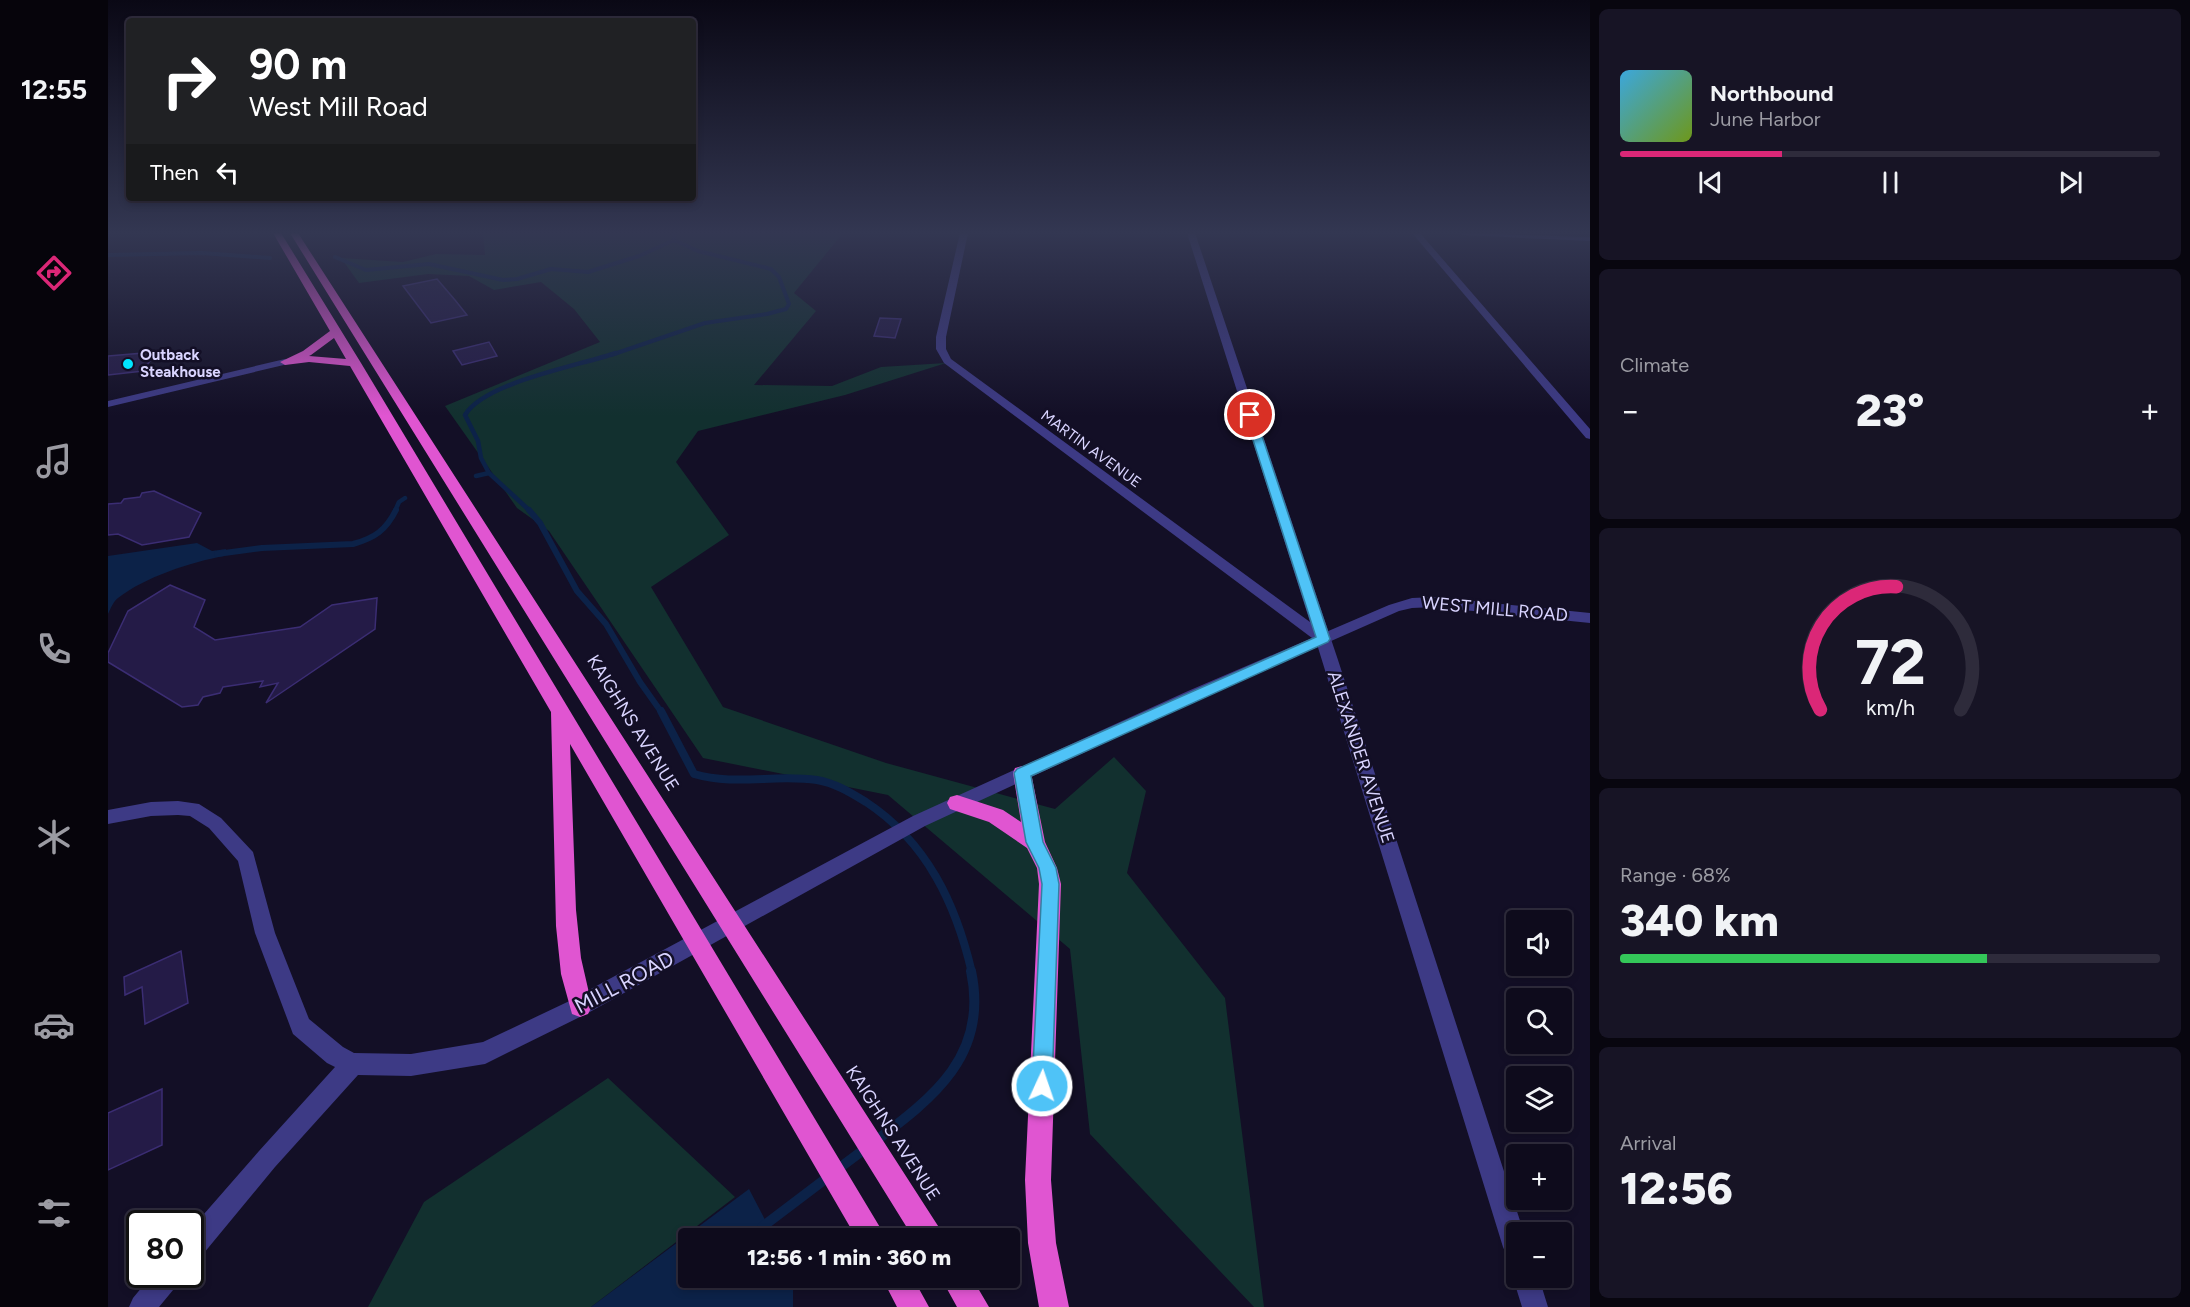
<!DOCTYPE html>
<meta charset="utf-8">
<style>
body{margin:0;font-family:Figtree,sans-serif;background:#171425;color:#f1f3f6;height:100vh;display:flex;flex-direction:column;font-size:22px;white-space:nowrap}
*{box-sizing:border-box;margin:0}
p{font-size:20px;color:#9b9ba3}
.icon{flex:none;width:33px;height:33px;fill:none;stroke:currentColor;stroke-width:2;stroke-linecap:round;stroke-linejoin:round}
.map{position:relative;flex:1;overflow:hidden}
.details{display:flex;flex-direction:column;gap:9px;padding:9px;background:#08060f;width:600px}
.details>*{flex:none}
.hud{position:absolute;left:18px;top:18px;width:570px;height:183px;border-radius:6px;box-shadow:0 3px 9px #0003,0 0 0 2px #2e2b3b;background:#202124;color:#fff;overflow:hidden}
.tools{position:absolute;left:1398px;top:910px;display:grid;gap:12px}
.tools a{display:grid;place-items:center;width:66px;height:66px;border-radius:6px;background:#0e0b1c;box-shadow:0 3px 9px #0003,0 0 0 2px #2e2b3b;font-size:30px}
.speed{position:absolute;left:18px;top:1210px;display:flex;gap:12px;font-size:30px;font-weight:700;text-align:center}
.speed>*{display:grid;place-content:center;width:78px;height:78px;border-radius:50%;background:#0e0b1c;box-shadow:0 3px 9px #0003,0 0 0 2px #2e2b3b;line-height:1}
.speed .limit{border:3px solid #111;border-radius:9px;background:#fff;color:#111}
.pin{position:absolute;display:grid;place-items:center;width:51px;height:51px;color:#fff;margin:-26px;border:3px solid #fff;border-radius:50%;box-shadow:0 2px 6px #0007}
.me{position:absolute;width:66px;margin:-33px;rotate:3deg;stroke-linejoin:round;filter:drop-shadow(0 0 4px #0008)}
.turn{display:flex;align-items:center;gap:21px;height:126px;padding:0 24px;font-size:27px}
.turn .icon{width:78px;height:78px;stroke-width:2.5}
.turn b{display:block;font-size:42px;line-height:51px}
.then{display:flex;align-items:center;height:57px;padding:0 24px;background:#0003;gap:12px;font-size:22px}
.big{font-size:45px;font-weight:800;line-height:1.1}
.details .card{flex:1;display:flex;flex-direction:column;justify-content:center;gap:9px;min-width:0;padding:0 21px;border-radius:9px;background:#171425}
.details .dial{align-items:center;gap:0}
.dial svg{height:156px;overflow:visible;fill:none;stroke:#2e2b3b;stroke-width:7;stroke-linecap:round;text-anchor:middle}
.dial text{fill:#f1f3f6;stroke:none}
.song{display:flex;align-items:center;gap:18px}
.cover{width:72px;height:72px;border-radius:9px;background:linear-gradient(135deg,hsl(200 70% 55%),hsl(80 70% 35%))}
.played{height:6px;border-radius:3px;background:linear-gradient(90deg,#db2777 30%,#2e2b3b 30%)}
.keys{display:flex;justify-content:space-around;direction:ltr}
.heat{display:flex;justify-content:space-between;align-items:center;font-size:33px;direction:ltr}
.charge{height:9px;border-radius:4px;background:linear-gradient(90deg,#34c759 68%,#2e2b3b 0)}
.trip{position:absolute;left:570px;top:1228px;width:342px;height:60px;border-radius:6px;background:#0e0b1c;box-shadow:0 3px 9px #0003,0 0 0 2px #2e2b3b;font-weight:800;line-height:60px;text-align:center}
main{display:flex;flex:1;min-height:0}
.dock{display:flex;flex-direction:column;width:108px;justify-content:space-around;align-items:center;background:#06040b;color:#9b9ba3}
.dock .icon{width:42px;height:42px}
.dock .selected{color:#db2777}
.dock b{font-size:27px;color:#f1f3f6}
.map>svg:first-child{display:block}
.green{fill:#12302f}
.water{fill:#0c2248}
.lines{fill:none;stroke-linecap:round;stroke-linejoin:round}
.stream-far4{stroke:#0c2248;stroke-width:4}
.stream-far3{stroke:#0c2248;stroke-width:4.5}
.stream-far2{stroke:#0c2248;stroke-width:6}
.stream-far1{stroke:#0c2248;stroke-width:8}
.stream{stroke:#0c2248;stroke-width:10}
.building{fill:#241b47;stroke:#3b2d73;stroke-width:1.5}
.minor{fill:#3d3a85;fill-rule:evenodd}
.tertiary{fill:#3d3a85;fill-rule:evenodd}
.trunk{fill:#e055d1;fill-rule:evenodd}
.route{fill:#4fc3f7;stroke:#337fa1;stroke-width:1.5}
.poi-dot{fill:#00e5ff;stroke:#130f26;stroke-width:2}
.labels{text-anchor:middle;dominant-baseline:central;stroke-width:5;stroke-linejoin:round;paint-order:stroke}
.far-poi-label{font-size:15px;font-weight:bold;fill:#d9d4ff;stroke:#130f26;text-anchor:start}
.far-street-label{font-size:15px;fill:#d9d4ff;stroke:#130f26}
.street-label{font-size:18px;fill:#d9d4ff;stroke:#130f26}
.near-street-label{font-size:21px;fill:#d9d4ff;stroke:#130f26}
</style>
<main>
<nav class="dock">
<b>12:55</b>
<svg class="icon selected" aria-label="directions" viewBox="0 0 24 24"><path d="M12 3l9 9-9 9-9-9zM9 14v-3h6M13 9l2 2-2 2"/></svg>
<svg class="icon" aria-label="music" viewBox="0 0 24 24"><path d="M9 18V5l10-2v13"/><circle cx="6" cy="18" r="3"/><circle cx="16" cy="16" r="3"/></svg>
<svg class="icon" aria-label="phone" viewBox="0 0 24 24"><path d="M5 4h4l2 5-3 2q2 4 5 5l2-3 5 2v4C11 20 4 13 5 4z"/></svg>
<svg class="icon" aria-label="climate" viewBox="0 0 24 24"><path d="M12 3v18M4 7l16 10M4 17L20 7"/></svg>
<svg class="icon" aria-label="car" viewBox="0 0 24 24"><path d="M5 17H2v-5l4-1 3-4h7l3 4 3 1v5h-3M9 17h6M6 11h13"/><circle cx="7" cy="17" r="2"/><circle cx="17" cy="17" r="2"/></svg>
<svg class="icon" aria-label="filters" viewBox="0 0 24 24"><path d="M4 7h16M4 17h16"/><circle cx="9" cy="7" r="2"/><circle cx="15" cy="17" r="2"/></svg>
</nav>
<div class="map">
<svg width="1482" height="1307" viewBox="0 0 1482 1307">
<rect width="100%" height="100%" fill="#130f26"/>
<path class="green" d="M375,233H735L686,293L708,311L646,385L724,386L773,367L838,363L737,395L590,431L568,462L621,535L543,587L615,707L778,763L947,809L1006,757L1038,791L1019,873L1117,998L1156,1307H1146L982,1134L962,949L780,795L595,758L441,531L409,508L337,406L492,342L466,309L433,282L386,290L361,276L320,274L251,283L233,258L295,262L328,254L377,255Z
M500,1078L627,1197L483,1307H260L316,1202Z"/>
<path class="water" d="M89,543L104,551L118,549L116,556C83,562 37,577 10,598C5,602 3,608 0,614V556Z
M641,1189L667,1239H580V1278H685V1307H483Z"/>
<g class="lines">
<path class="stream-far4" d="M562,233L567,234L566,240
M0,255L94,253L162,258
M227,257L258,270L321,264L395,280L409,279L443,269L480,272L531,256L566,240
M503,355L597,323L659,314L678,309L681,304L671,277L663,269L590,251L566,240"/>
<path class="stream-far3" d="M368,476L381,473
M287,511L291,502L297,498
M422,511L381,473L373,458L370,441L357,415C377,382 470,366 508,353"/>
<path class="stream-far2" d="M421,510L432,523L469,591L498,624L532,682L554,713
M109,554L154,548L245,544C267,538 278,530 288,510"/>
<path class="stream-far1" d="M553,711L586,774C627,786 667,774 709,780C727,783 743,793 758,802C819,842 848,904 864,973"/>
<path class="stream" d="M766,1142C826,1097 881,1055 863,971
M730,1169L758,1148
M654,1227L720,1177"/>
</g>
<path class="building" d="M329,279L347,300L359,315L323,323L295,286Z
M772,318L793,319L787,338L766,336Z
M381,342L389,356L354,365L345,351Z
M48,352L35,371L0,375V356Z
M46,491L93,513L81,537L34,545L10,534L0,535V504L13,503L16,499L32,497L34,493Z
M62,585L97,600L86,627L107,640L192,627L224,605L269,598L267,629L158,703L170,683L152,687L155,681L115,687L112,693L95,697L90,705L74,707L0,662V653L20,611Z
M73,951L80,1003L37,1024L34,987L17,995L16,977Z
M54,1089V1145L0,1170V1113Z"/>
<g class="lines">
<path class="minor" d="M852,233H860L838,337V349L843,359L1202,622L1079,233H1087L1230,660L1416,1233H1408V1260L1399,1256L1395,1247L1208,641L836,363L828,349V337Z
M1304,233H1312L1482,429V439L1478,438Z
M1351,233L1482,237V241L1355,235Z
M177,359L182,362L180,364L0,407V401Z
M70,801L91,804L113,818L145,852L167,933L201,1019L235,1047L246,1053L303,1054L375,1042L472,996L480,999L483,1006L480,1013L377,1064L303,1076L250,1075L167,1167L91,1259L82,1263V1230L151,1151L227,1067L219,1063L185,1034L147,933L130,861L101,828L82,816L70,815L43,816L0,824V810L43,802Z
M1408,1269V1278H1431L1440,1307H1414L1405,1278Z
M44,1275H74L70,1284L51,1307H21L25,1298Z"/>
<path class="tertiary" d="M1327,597L1482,613V623L1327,607L1304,608L1291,611L1092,699L817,826L480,1013L472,1016L464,1013L461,1006L464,999L805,816L1080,691L1281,605L1304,598Z"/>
<path class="trunk" d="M165,233H173L253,363L779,1239H749L462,744L468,910L473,958L484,1006L480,1014L472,1017L464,1014L453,974L448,926L443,712L242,366L201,362L177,365L172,362L195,351L222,331ZM226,338L238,359L201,356L203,355Z
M182,233H190L832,1229L836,1239H806Z
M914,766L921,768L923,773L937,842L949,868L953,884L943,1180L948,1243L961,1307H931L920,1243L917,1180L931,884L929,868L919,848L881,822L842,809L839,803L842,797L849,795L895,810L913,822L905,773L907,768Z
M774,1278H805L821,1307H789Z
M833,1278H864L881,1307H849Z"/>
</g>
<linearGradient id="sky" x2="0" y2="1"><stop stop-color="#0a0815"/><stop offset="0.56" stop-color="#333752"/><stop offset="1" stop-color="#333752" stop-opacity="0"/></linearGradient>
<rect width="1482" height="416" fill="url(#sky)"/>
<path class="route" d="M1142,412L1147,415L1222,639L1220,642L923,776L935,842L948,868L951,884L944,1086L941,1094L934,1097L927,1094L924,1086L934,884L931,868L918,842L906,773L909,769L1208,637L1137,415Z"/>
<circle class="poi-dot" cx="20" cy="364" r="6"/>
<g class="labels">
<g class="far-poi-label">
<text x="32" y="355">Outback<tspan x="32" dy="17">Steakhouse</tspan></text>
</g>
<g class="far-street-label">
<text transform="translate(983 449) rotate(36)">MARTIN AVENUE</text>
</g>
<g class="street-label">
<text transform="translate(1387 609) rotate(5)">WEST MILL ROAD</text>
<text transform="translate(525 723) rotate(58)">KAIGHNS AVENUE</text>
<text transform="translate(1253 757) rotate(72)">ALEXANDER AVENUE</text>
<text transform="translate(785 1133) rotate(57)">KAIGHNS AVENUE</text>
</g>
<g class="near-street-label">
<text transform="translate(516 982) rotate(-28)">MILL ROAD</text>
</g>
</g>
</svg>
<div class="tools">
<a><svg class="icon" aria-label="sound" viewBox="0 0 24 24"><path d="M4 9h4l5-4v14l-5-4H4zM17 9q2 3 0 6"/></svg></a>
<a><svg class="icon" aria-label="search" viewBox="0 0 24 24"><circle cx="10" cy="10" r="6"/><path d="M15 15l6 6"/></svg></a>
<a><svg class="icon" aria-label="layers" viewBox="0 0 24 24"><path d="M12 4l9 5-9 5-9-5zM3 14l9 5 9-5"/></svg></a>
<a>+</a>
<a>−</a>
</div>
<div class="speed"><div class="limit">80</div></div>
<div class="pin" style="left:1142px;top:415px;background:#d93025"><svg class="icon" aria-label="arrive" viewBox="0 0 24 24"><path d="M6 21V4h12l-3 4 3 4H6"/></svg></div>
<svg class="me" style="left:934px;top:1086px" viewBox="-20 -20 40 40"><circle r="17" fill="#4fc3f7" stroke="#fff" stroke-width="3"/><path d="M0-11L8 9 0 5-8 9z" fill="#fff"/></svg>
<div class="trip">12:56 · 1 min · 360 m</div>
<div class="hud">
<div class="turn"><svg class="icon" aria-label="right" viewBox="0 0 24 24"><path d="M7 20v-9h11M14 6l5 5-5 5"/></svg><div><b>90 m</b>West Mill Road</div></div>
<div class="then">Then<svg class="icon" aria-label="left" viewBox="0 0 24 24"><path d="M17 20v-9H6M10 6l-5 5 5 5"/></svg></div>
</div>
</div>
<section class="details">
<div class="card">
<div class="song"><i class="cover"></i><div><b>Northbound</b><p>June Harbor</p></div></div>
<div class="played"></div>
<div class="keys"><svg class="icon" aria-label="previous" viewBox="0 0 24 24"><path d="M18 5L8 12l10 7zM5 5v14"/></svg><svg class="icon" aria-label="pause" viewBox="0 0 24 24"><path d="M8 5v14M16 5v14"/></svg><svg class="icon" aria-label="next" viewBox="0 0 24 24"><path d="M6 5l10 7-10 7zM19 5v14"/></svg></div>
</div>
<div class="card"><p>Climate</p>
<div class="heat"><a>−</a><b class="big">23°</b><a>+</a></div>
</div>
<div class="card dial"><svg viewBox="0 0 100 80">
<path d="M14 69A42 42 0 1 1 86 69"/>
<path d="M14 69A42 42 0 0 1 53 6" stroke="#db2777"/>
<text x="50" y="56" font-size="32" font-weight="700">72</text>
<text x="50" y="72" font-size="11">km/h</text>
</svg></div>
<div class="card"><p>Range · 68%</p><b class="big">340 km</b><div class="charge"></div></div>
<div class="card"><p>Arrival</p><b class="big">12:56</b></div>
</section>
</main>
